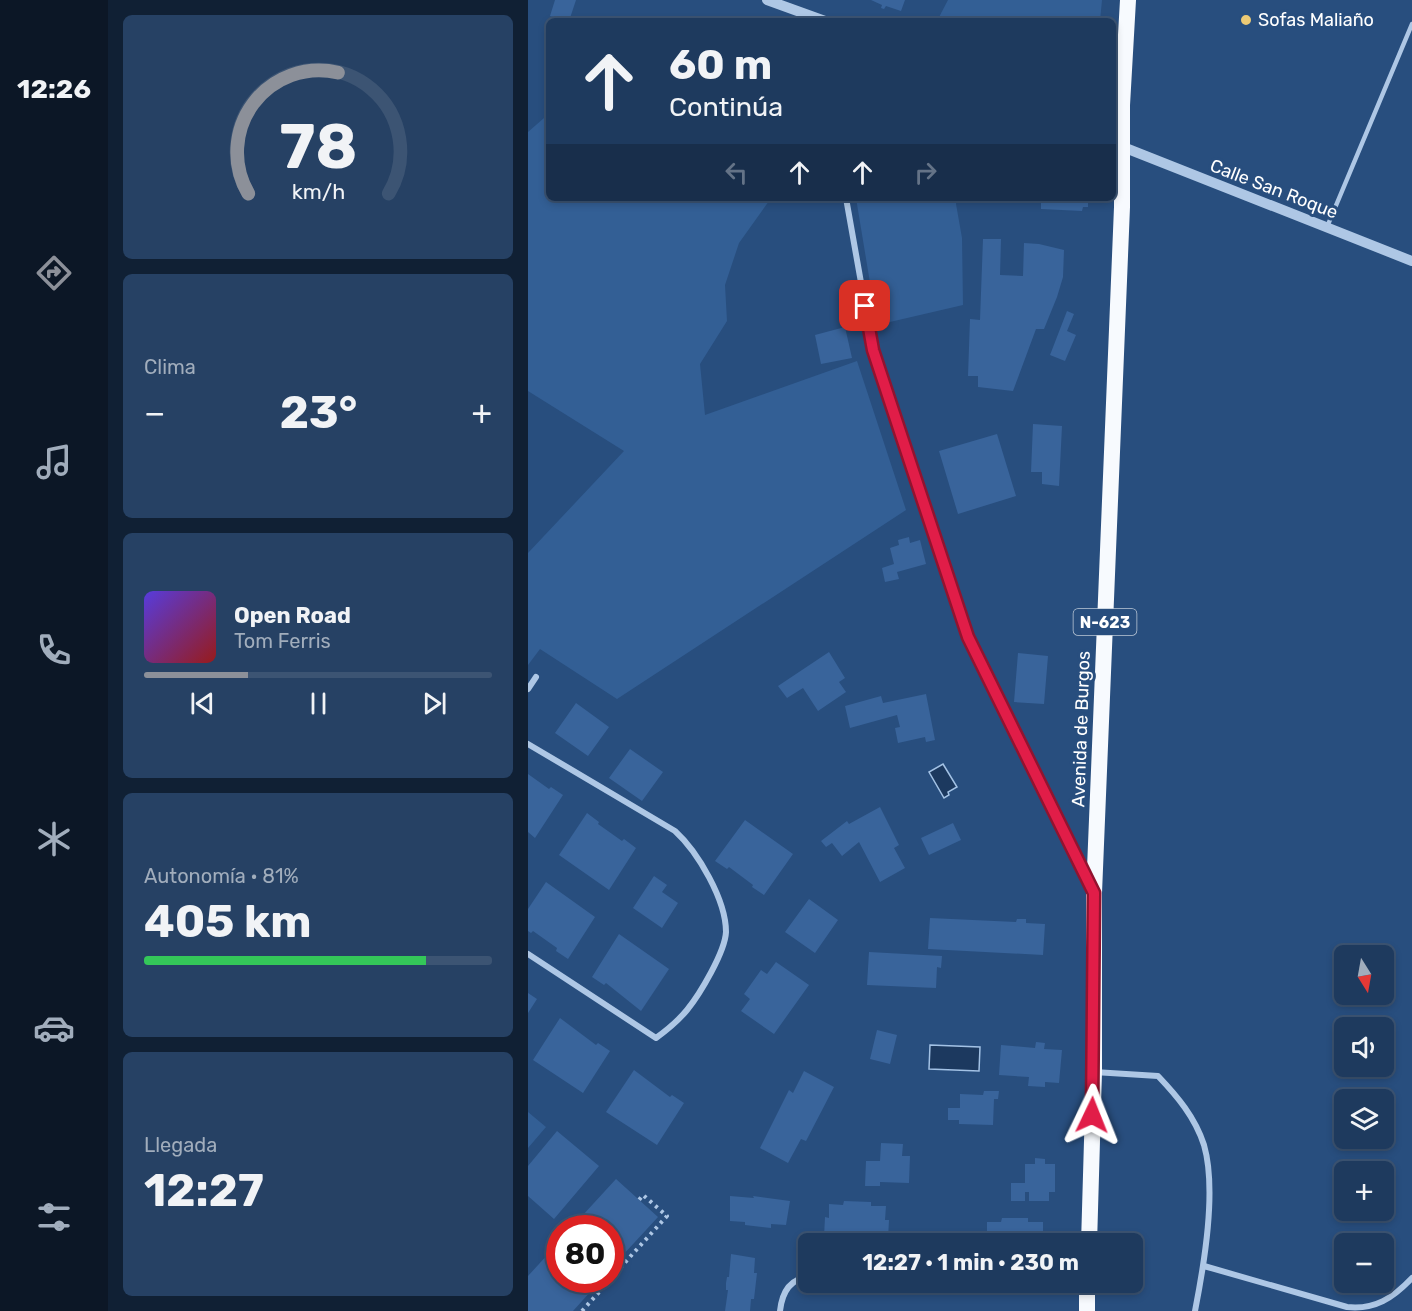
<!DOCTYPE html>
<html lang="es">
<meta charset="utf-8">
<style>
body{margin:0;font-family:Rubik,sans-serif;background:#264164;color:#f1f3f6;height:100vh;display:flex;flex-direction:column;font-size:22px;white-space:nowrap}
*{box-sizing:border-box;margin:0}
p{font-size:20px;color:#a1adbc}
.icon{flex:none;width:33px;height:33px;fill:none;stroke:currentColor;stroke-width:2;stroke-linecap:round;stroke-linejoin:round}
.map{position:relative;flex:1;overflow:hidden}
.details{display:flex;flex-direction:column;gap:15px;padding:15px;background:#102034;width:420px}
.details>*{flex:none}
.guide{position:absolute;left:18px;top:18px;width:570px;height:183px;border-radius:9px;box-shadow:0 3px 9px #0003,0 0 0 2px #3c5473;background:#1e3a5e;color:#f1f3f6;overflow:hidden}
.needle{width:39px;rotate:169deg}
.tools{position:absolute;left:806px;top:945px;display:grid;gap:12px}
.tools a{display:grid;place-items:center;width:60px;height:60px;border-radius:9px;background:#1e3a5e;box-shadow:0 3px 9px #0003,0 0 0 2px #3c5473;font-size:30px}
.speed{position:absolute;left:18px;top:1215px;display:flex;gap:12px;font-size:30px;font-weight:700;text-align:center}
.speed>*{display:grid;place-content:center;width:78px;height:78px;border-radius:50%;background:#1e3a5e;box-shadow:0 3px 9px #0003,0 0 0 2px #3c5473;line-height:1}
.speed .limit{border:9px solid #d22;background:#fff;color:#111}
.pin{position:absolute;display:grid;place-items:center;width:51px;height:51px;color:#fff;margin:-26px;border-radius:12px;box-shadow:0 3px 9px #0006}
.me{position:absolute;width:66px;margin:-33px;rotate:2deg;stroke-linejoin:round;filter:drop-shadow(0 0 4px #0008)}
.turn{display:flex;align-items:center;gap:21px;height:126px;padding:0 24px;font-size:27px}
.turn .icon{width:78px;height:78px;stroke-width:2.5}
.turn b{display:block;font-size:42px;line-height:51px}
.lanes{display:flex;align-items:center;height:57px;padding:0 24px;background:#0003;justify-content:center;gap:30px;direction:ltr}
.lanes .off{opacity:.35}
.big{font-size:45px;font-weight:700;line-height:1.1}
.details .widget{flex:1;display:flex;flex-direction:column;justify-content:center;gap:9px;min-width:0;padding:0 21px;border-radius:9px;background:#264164}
.details .dial{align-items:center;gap:0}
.dial svg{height:156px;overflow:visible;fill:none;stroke:#3c5473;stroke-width:7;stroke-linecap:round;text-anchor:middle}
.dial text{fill:#f1f3f6;stroke:none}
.song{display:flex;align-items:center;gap:18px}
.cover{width:72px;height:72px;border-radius:9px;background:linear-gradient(135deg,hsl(250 70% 55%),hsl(0 70% 35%))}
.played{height:6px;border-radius:3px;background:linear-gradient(90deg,#8c9099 30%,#3c5473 30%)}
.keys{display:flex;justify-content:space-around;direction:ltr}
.heat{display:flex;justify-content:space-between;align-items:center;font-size:33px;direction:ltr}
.charge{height:9px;border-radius:4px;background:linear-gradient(90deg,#34c759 81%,#3c5473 0)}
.trip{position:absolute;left:270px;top:1233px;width:345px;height:60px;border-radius:9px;background:#1e3a5e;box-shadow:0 3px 9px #0003,0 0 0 2px #3c5473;font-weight:700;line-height:60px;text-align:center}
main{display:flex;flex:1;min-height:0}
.dock{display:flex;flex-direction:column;width:108px;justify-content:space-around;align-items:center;background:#0c1726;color:#a1adbc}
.dock .icon{width:42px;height:42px}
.dock .current{color:#8c9099}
.dock b{font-size:27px;color:#f1f3f6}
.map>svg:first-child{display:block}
.green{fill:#335f95}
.water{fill:#1c395f;stroke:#a3c2e5;stroke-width:1.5}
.building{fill:#39649b}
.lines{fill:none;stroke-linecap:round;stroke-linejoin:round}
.path{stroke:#aec7e5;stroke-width:4;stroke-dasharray:3 4.5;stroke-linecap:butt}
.service{stroke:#aec7e5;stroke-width:4.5}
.minor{stroke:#aec7e5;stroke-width:6}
.tertiary{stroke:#aec7e5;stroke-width:10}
.trunk{stroke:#f7fafe;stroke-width:16}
.route-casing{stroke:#92132f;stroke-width:15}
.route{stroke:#e11d48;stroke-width:10}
.poi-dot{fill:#ecca75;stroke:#284e7e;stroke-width:2}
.labels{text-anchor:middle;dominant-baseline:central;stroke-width:6;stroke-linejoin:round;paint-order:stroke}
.shield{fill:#284e7e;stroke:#becad8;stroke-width:1.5}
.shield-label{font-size:16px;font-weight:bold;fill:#fff}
.poi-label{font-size:18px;fill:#fff;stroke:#284e7e;text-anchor:start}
.street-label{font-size:18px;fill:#fff;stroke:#284e7e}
</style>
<main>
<nav class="dock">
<b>12:26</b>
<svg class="icon current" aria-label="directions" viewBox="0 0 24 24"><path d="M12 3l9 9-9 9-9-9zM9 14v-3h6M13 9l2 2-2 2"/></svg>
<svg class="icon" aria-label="music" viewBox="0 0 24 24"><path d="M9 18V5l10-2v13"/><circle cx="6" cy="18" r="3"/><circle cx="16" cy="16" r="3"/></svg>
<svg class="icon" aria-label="phone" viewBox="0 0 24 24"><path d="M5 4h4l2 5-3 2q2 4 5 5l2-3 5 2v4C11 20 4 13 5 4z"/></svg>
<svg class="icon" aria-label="climate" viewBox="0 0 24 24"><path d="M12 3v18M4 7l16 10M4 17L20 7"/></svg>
<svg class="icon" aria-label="car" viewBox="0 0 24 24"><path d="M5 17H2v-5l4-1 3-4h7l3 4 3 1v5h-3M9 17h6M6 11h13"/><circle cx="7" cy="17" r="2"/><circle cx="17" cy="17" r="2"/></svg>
<svg class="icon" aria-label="filters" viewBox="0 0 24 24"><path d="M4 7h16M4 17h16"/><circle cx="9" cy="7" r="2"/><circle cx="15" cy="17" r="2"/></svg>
</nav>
<section class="details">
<div class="widget dial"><svg viewBox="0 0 100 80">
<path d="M14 69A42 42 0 1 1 86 69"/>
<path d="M14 69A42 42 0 0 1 60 7" stroke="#8c9099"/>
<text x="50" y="56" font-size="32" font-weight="700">78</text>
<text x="50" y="72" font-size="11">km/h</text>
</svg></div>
<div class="widget"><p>Clima</p>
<div class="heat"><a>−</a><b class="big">23°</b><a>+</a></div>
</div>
<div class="widget">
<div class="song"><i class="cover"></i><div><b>Open Road</b><p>Tom Ferris</p></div></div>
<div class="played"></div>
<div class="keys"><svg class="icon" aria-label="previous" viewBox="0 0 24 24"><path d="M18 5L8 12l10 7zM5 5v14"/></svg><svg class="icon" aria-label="pause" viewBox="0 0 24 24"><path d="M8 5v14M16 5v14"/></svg><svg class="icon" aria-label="next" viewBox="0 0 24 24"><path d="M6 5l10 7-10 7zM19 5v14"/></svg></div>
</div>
<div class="widget"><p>Autonomía · 81%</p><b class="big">405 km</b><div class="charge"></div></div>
<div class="widget"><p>Llegada</p><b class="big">12:27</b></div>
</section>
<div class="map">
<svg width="884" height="1311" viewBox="0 0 884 1311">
<rect width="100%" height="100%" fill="#284e7e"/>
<path class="green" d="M420,0H574L572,21H409Z
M16,118L21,119V198H232L241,201L211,243L197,285L199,321L172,364L177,415L329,361L378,510L89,699L12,649L0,665V553L96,451L0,391V132Z
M328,198H429L428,204L434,238L435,305L349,325Z
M0,1112L18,1127L0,1148Z"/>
<path class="water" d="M415,764L429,787L420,792L421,795L416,798L401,772Z
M402,1045L452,1047L451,1071L401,1069Z"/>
<path class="building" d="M27,0H48L41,21L22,16Z
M343,0H377L373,11L358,6L356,9L353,8L354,5Z
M513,198H560V207H555L554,211L513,209Z
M455,239H473L472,275L495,276L496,243L511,244L536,250L535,277L529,297L516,329H508L485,391L450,387V376H440L442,319L452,320Z
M539,311L546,314L539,331L548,335L537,361L522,355Z
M317,327L324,358L293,364L287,335Z
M505,424L534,426L531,486L514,484V472H503Z
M469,434L488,496L430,514L411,451Z
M381,537L382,543L392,540L398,564L369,572L371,579L357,582L354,568L366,564L362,548L371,545L370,540Z
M301,652L317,678L311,682L318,692L290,711L275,688L259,698L250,686Z
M490,653L520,656L516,704L486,702Z
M398,694L407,740L398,742L397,737L370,743L367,728L372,727L369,715L322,728L317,706L353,696L355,703Z
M48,703L81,727L60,756L27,733Z
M102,749L135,772L114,801L81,778Z
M0,774L21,789L23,787L35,795L7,838L0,832Z
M352,807L371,845L366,848L377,868L352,882L331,842L314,856L304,843L298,847L293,841L319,821L321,824Z
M59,813L71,822L70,824L94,841L96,839L108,848L81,890L31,855Z
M217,820L265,854L236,895L224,887L225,885L201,867L199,869L187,861Z
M425,823L433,840L401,855L393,838Z
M126,876L139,885L134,892L150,903L134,928L105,908Z
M18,882L67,917L40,959L28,951L29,948L5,931L3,933L0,931V909Z
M281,899L310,920L287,953L257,932Z
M402,918L488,922L489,919H498V923L517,924L515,955L400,949Z
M91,934L141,969L113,1011L78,983L76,985L64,977Z
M341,952L414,956L413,968L409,967L408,988L339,985Z
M248,962L281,985L246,1034L213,1011L222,999L216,994L233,970L239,974Z
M0,993L9,999L0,1013Z
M32,1018L68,1045L70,1043L82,1051L55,1093L5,1060Z
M349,1030L369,1035L362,1064L342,1059Z
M508,1042L517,1043L516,1049L534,1050L531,1083L517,1082V1087L500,1086L501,1077L471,1075L473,1045L507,1048Z
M106,1070L142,1097L144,1095L156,1103L129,1145L78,1112Z
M276,1071L306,1087L278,1141L273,1139L260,1163L232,1148L261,1090L265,1093Z
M456,1091H471L470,1099H466L465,1125L431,1124V1120H420V1108H432V1094L455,1095Z
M29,1131L71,1166L26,1219L0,1196V1166Z
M353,1143L375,1144L374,1156H382L381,1183L352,1182V1186H337L338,1161H352Z
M507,1158L517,1159V1164H527V1192H521V1201H501V1192H497V1201H483V1183H497V1164H507Z
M88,1179L130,1217L82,1269V1228H43Z
M202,1196L226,1198L225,1196L262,1201L258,1225L243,1224V1228L217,1225V1222L202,1221Z
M316,1201L343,1202V1206H358L357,1220H361L360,1239H356V1244H300V1237H296L297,1217L301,1218V1204L315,1205Z
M474,1218H500V1222H515V1236H519V1244H455V1236L459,1235V1222H473Z
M32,1241V1280H73L45,1311H0V1276Z
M203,1254L227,1258L226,1273H229L226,1299H223L222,1311H197L200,1290H198V1283L199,1277H201Z"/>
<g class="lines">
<path class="path" d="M82,1279L139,1216L115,1195L111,1200
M54,1311L82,1280"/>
<path class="service" d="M799,227L884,24"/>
<path class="minor" d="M318,198L345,350L440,637L561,884
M0,689L8,677
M0,744L147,831C170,852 198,900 198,932C197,952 172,994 159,1010C150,1021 139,1030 128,1038L0,954
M566,1072L630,1076C649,1096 667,1117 676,1145C689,1190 676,1265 667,1311
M676,1266L819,1307C847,1310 865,1298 884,1278
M252,1311C254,1293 261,1279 280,1277"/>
<path class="tertiary" d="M239,0L297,21
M595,147L884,261"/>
<path class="trunk" d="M561,1244L566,1072V893L594,207V105L600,0
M559,1311V1282"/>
</g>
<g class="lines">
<defs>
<path id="route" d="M337,306L345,350L440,637L566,893L564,1115"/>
</defs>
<use href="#route" class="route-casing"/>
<use href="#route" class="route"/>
</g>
<circle class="poi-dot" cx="718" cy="20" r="6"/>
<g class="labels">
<rect class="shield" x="545.5" y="609" width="63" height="26" rx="4.5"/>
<g class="shield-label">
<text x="577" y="622">N-623</text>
</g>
<g class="poi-label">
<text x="730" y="20">Sofas Maliaño</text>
</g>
<g class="street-label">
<text transform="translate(746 189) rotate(21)">Calle San Roque</text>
<text transform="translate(553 729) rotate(-88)">Avenida de Burgos</text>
</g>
</g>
</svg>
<div class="tools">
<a><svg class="needle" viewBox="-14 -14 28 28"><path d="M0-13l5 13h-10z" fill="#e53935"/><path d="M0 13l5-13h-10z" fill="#a1adbc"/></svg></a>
<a><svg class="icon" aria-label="sound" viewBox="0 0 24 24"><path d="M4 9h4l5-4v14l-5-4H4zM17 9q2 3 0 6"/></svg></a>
<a><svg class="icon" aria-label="layers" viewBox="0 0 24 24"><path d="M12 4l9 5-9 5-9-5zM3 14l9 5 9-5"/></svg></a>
<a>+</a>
<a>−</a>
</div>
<div class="speed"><div class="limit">80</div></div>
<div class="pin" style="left:337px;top:306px;background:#d93025"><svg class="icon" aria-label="arrive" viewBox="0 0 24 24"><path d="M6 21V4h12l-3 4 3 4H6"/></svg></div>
<svg class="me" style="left:564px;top:1115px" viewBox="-20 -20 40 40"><path d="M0-17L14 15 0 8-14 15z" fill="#e11d48" stroke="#fff" stroke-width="4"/></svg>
<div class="trip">12:27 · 1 min · 230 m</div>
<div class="guide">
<div class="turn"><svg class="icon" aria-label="ahead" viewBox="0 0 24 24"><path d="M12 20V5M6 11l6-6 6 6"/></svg><div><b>60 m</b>Continúa</div></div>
<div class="lanes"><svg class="icon off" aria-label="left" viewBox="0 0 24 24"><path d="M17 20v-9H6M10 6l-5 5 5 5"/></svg><svg class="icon" aria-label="ahead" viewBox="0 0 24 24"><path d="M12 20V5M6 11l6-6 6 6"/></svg><svg class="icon" aria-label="ahead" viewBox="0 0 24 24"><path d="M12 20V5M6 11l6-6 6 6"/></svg><svg class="icon off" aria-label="right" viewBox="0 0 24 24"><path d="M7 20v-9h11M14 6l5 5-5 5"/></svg></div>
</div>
</div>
</main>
